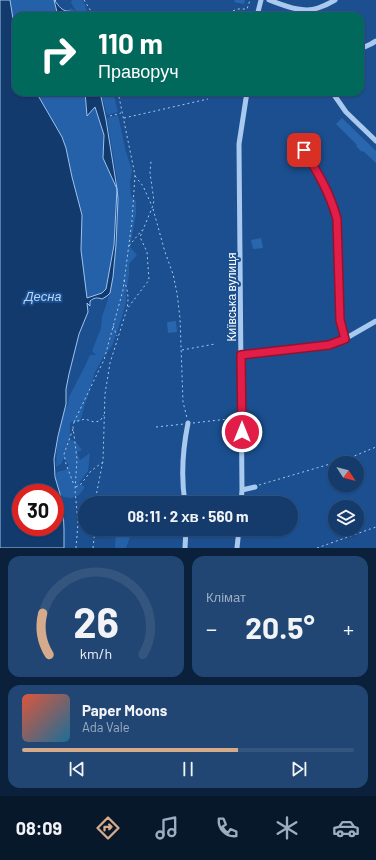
<!DOCTYPE html>
<html lang="uk">
<meta charset="utf-8">
<style>
body{margin:0;font-family:Barlow,sans-serif;background:#214673;color:#f1f3f6;height:100vh;display:flex;flex-direction:column;font-size:15px;white-space:nowrap}
*{box-sizing:border-box;margin:0}
p{font-size:13px;color:#9dadc1}
.icon{flex:none;width:22px;height:22px;fill:none;stroke:currentColor;stroke-width:2;stroke-linecap:round;stroke-linejoin:round}
.map{position:relative;height:548px;overflow:hidden}
.sheet{display:flex;flex-direction:column;gap:8px;padding:8px;background:#0b203b;flex:1}
.sheet>*{flex:none}
.guide{position:absolute;left:12px;top:12px;width:352px;height:84px;border-radius:12px;box-shadow:0 1px 3px #0004,0 0 0 1px #33557e;background:#00695c;color:#fff;overflow:hidden}
.needle{width:26px;rotate:126deg}
.buttons{position:absolute;left:328px;top:456px;display:grid;gap:8px}
.buttons a{display:grid;place-items:center;width:36px;height:36px;border-radius:50%;background:#143b6b;box-shadow:0 1px 3px #0004,0 0 0 1px #33557e;font-size:20px}
.speed{position:absolute;left:12px;top:484px;display:flex;gap:8px;font-size:20px;font-weight:700;text-align:center}
.speed>*{display:grid;place-content:center;width:52px;height:52px;border-radius:50%;background:#143b6b;box-shadow:0 1px 3px #0004,0 0 0 1px #33557e;line-height:1}
.speed .limit{border:6px solid #d22;background:#fff;color:#111}
.pin{position:absolute;display:grid;place-items:center;width:34px;height:34px;color:#fff;margin:-17px;border-radius:8px;box-shadow:0 2px 6px #0006}
.me{position:absolute;width:44px;margin:-22px;rotate:0deg;stroke-linejoin:round;filter:drop-shadow(0 0 3px #0008)}
.turn{display:flex;align-items:center;gap:14px;height:84px;padding:0 20px;font-size:18px}
.turn .icon{width:52px;height:52px;stroke-width:2.5}
.turn b{display:block;font-size:28px;line-height:34px}
.big{font-size:30px;font-weight:700;line-height:1.1}
.sheet .card{flex:1;display:flex;flex-direction:column;justify-content:center;gap:6px;min-width:0;padding:0 14px;border-radius:12px;background:#214673}
.sheet .dial{align-items:center;gap:0}
.dial svg{height:104px;overflow:visible;fill:none;stroke:#33557e;stroke-width:7;stroke-linecap:round;text-anchor:middle}
.dial text{fill:#f1f3f6;stroke:none}
.song{display:flex;align-items:center;gap:12px}
.cover{width:48px;height:48px;border-radius:6px;background:linear-gradient(135deg,hsl(10 70% 55%),hsl(200 70% 35%))}
.played{height:4px;border-radius:2px;background:linear-gradient(90deg,#d6ab8b 65%,#33557e 65%)}
.keys{display:flex;justify-content:space-around;direction:ltr}
.heat{display:flex;justify-content:space-between;align-items:center;font-size:22px;direction:ltr}
.sheet .tiles{flex:1;display:grid;gap:8px;grid-template-columns:1fr 1fr}
.card:last-child{grid-column:span 2}
.trip{position:absolute;left:78px;top:496px;width:220px;height:40px;border-radius:20px;background:#143b6b;box-shadow:0 1px 3px #0004,0 0 0 1px #33557e;font-weight:700;line-height:40px;text-align:center}
.dock{display:flex;height:64px;justify-content:space-around;align-items:center;background:#08182b;color:#9dadc1}
.dock .icon{width:28px;height:28px}
.dock .selected{color:#d6ab8b}
.dock b{font-size:18px;color:#f1f3f6}
.map>svg:first-child{display:block}
.green{fill:#2461a8}
.water{fill:#123a6d;stroke:#9cc4f0;fill-rule:evenodd}
.building{fill:#2a66ad}
.lines{fill:none;stroke-linecap:round;stroke-linejoin:round}
.path{stroke:#a9c9ee;stroke-width:1;stroke-dasharray:2 3;stroke-linecap:butt}
.minor{stroke:#a9c9ee;stroke-width:5}
.route-casing{stroke:#92132f;stroke-width:10}
.route{stroke:#e11d48;stroke-width:7}
.labels{text-anchor:middle;dominant-baseline:central;stroke-width:4;stroke-linejoin:round;paint-order:stroke}
.street-label{font-size:12px;fill:#fff;stroke:#1b4f8f}
.water-label{font-size:13px;font-style:italic;fill:#b5d3f5;stroke:#1b4f8f}
</style>
<div class="map">
<svg width="376" height="548" viewBox="0 0 376 548">
<rect width="100%" height="100%" fill="#1b4f8f"/>
<path class="green" d="M10,0H54L58,16H16V28L13,19Z
M72,0H82L85,5L88,16H74L70,11V8L76,11L71,3Z
M36,92H84L87,116L95,106L104,135L103,158L117,188V179L107,118L118,115L126,152L132,170L130,183L131,196L136,201V214L130,247L137,255L129,264V275L126,291V302L122,317L112,346L103,358L95,372L89,393L85,404L80,422L72,421L70,424V439L76,442L82,450L77,452L80,460L90,453L88,471L79,483L85,487L79,495L72,498L64,497L56,491L55,481L57,472L65,470L69,465L64,458L61,464L56,467L57,446L60,427L65,409L68,405L69,397L85,366L90,355H96L92,351L101,328L102,317L110,293L113,275L118,199L117,192L114,245L106,289L103,293L87,298L81,250L82,215L72,177L66,148L62,137Z
M101,92H113L118,112L107,115Z
M116,529H132L134,531L131,534L126,548H115Z"/>
<path class="water" d="M0,0H10L13,19L16,28V92H36L62,137L66,148L72,177L82,215L81,250L87,298L102,293L106,289L114,245L117,189L103,158L104,135L95,107L87,116L85,92H100L106,120L117,189L118,199L116,245L113,277L110,293L107,296L102,299C96,297 94,298 90,301V306L87,303L88,312L79,334L69,374L66,389V404L58,436L54,459L55,477L60,494L63,508L64,529V548H0ZM21,493H55V527H21Z
M54,0H56L55,1C59,6 62,12 70,11L73,16H58Z"/>
<path class="building" d="M235,0H245L244,4L234,2Z
M342,118L376,151V163L363,151L362,152L356,146L357,145L336,124Z
M261,238L263,248L253,249L251,240Z
M176,321L177,332L168,333L167,322Z"/>
<g class="lines">
<path class="path" d="M84,0L94,16
M219,16L238,9H247L250,0
M110,116L121,113
M124,118L208,99
M135,176L143,186L152,206
M153,209L165,252L173,274L177,293L180,318L183,402L187,418
M129,246L142,230
M124,280C128,291 129,298 127,308
M113,326L117,336
M182,350L215,344
M229,419L236,413
M74,422L99,370L104,360L123,290L132,221L135,175L118,92
M193,423L228,419L234,422L236,426
M156,427L184,424
M73,429L64,454L66,464L74,485
M259,485L347,459L376,447
M76,487L81,484L91,471L103,462
M96,503V496L103,461L105,394L110,363L127,309L149,280L147,252L140,237L152,208L154,201L150,173L151,161
M76,548L78,523L75,490L77,459L73,427L74,422L85,419L94,422L100,421L104,415
M93,548L95,529
M317,548L376,527"/>
<path class="minor" d="M269,0C283,5 303,14 318,8C324,6 330,3 335,0
M257,16L261,0
M360,49L371,44L376,41
M332,92L346,112L376,141
M304,150C318,173 330,193 337,219L340,320L345,339
M241,355L329,345L343,340L376,321
M242,490L255,487
M185,503C181,478 183,448 188,423
M241,503L242,490L239,144L247,92
M185,548L186,529
M237,548L239,529"/>
</g>
<g class="lines">
<defs>
<path id="route" d="M242,432L241,355L329,345L345,339L340,320L337,219C330,193 318,173 304,150"/>
</defs>
<use href="#route" class="route-casing"/>
<use href="#route" class="route"/>
</g>
<g class="labels">
<g class="street-label">
<text transform="translate(231 297) rotate(-90)">Київська вулиця</text>
</g>
<g class="water-label">
<text x="43" y="296">Десна</text>
</g>
</g>
</svg>
<div class="buttons">
<a><svg class="needle" viewBox="-14 -14 28 28"><path d="M0-13l5 13h-10z" fill="#e53935"/><path d="M0 13l5-13h-10z" fill="#9dadc1"/></svg></a>
<a><svg class="icon" aria-label="layers" viewBox="0 0 24 24"><path d="M12 4l9 5-9 5-9-5zM3 14l9 5 9-5"/></svg></a>
</div>
<div class="speed"><div class="limit">30</div></div>
<div class="pin" style="left:304px;top:150px;background:#d93025"><svg class="icon" aria-label="arrive" viewBox="0 0 24 24"><path d="M6 21V4h12l-3 4 3 4H6"/></svg></div>
<svg class="me" style="left:242px;top:432px" viewBox="-20 -20 40 40"><circle r="17" fill="#e11d48" stroke="#fff" stroke-width="3"/><path d="M0-11L8 9 0 5-8 9z" fill="#fff"/></svg>
<div class="trip">08:11 · 2 хв · 560 m</div>
<div class="guide">
<div class="turn"><svg class="icon" aria-label="right" viewBox="0 0 24 24"><path d="M7 20v-9h11M14 6l5 5-5 5"/></svg><div><b>110 m</b>Праворуч</div></div>
</div>
</div>
<section class="sheet">
<div class="tiles">
<div class="card dial"><svg viewBox="0 0 100 80">
<path d="M14 69A42 42 0 1 1 86 69"/>
<path d="M14 69A42 42 0 0 1 9 37" stroke="#d6ab8b"/>
<text x="50" y="56" font-size="32" font-weight="700">26</text>
<text x="50" y="72" font-size="11">km/h</text>
</svg></div>
<div class="card"><p>Клімат</p>
<div class="heat"><a>−</a><b class="big">20.5°</b><a>+</a></div>
</div>
<div class="card">
<div class="song"><i class="cover"></i><div><b>Paper Moons</b><p>Ada Vale</p></div></div>
<div class="played"></div>
<div class="keys"><svg class="icon" aria-label="previous" viewBox="0 0 24 24"><path d="M18 5L8 12l10 7zM5 5v14"/></svg><svg class="icon" aria-label="pause" viewBox="0 0 24 24"><path d="M8 5v14M16 5v14"/></svg><svg class="icon" aria-label="next" viewBox="0 0 24 24"><path d="M6 5l10 7-10 7zM19 5v14"/></svg></div>
</div>
</div>
</section>
<nav class="dock">
<b>08:09</b>
<svg class="icon selected" aria-label="directions" viewBox="0 0 24 24"><path d="M12 3l9 9-9 9-9-9zM9 14v-3h6M13 9l2 2-2 2"/></svg>
<svg class="icon" aria-label="music" viewBox="0 0 24 24"><path d="M9 18V5l10-2v13"/><circle cx="6" cy="18" r="3"/><circle cx="16" cy="16" r="3"/></svg>
<svg class="icon" aria-label="phone" viewBox="0 0 24 24"><path d="M5 4h4l2 5-3 2q2 4 5 5l2-3 5 2v4C11 20 4 13 5 4z"/></svg>
<svg class="icon" aria-label="climate" viewBox="0 0 24 24"><path d="M12 3v18M4 7l16 10M4 17L20 7"/></svg>
<svg class="icon" aria-label="car" viewBox="0 0 24 24"><path d="M5 17H2v-5l4-1 3-4h7l3 4 3 1v5h-3M9 17h6M6 11h13"/><circle cx="7" cy="17" r="2"/><circle cx="17" cy="17" r="2"/></svg>
</nav>
